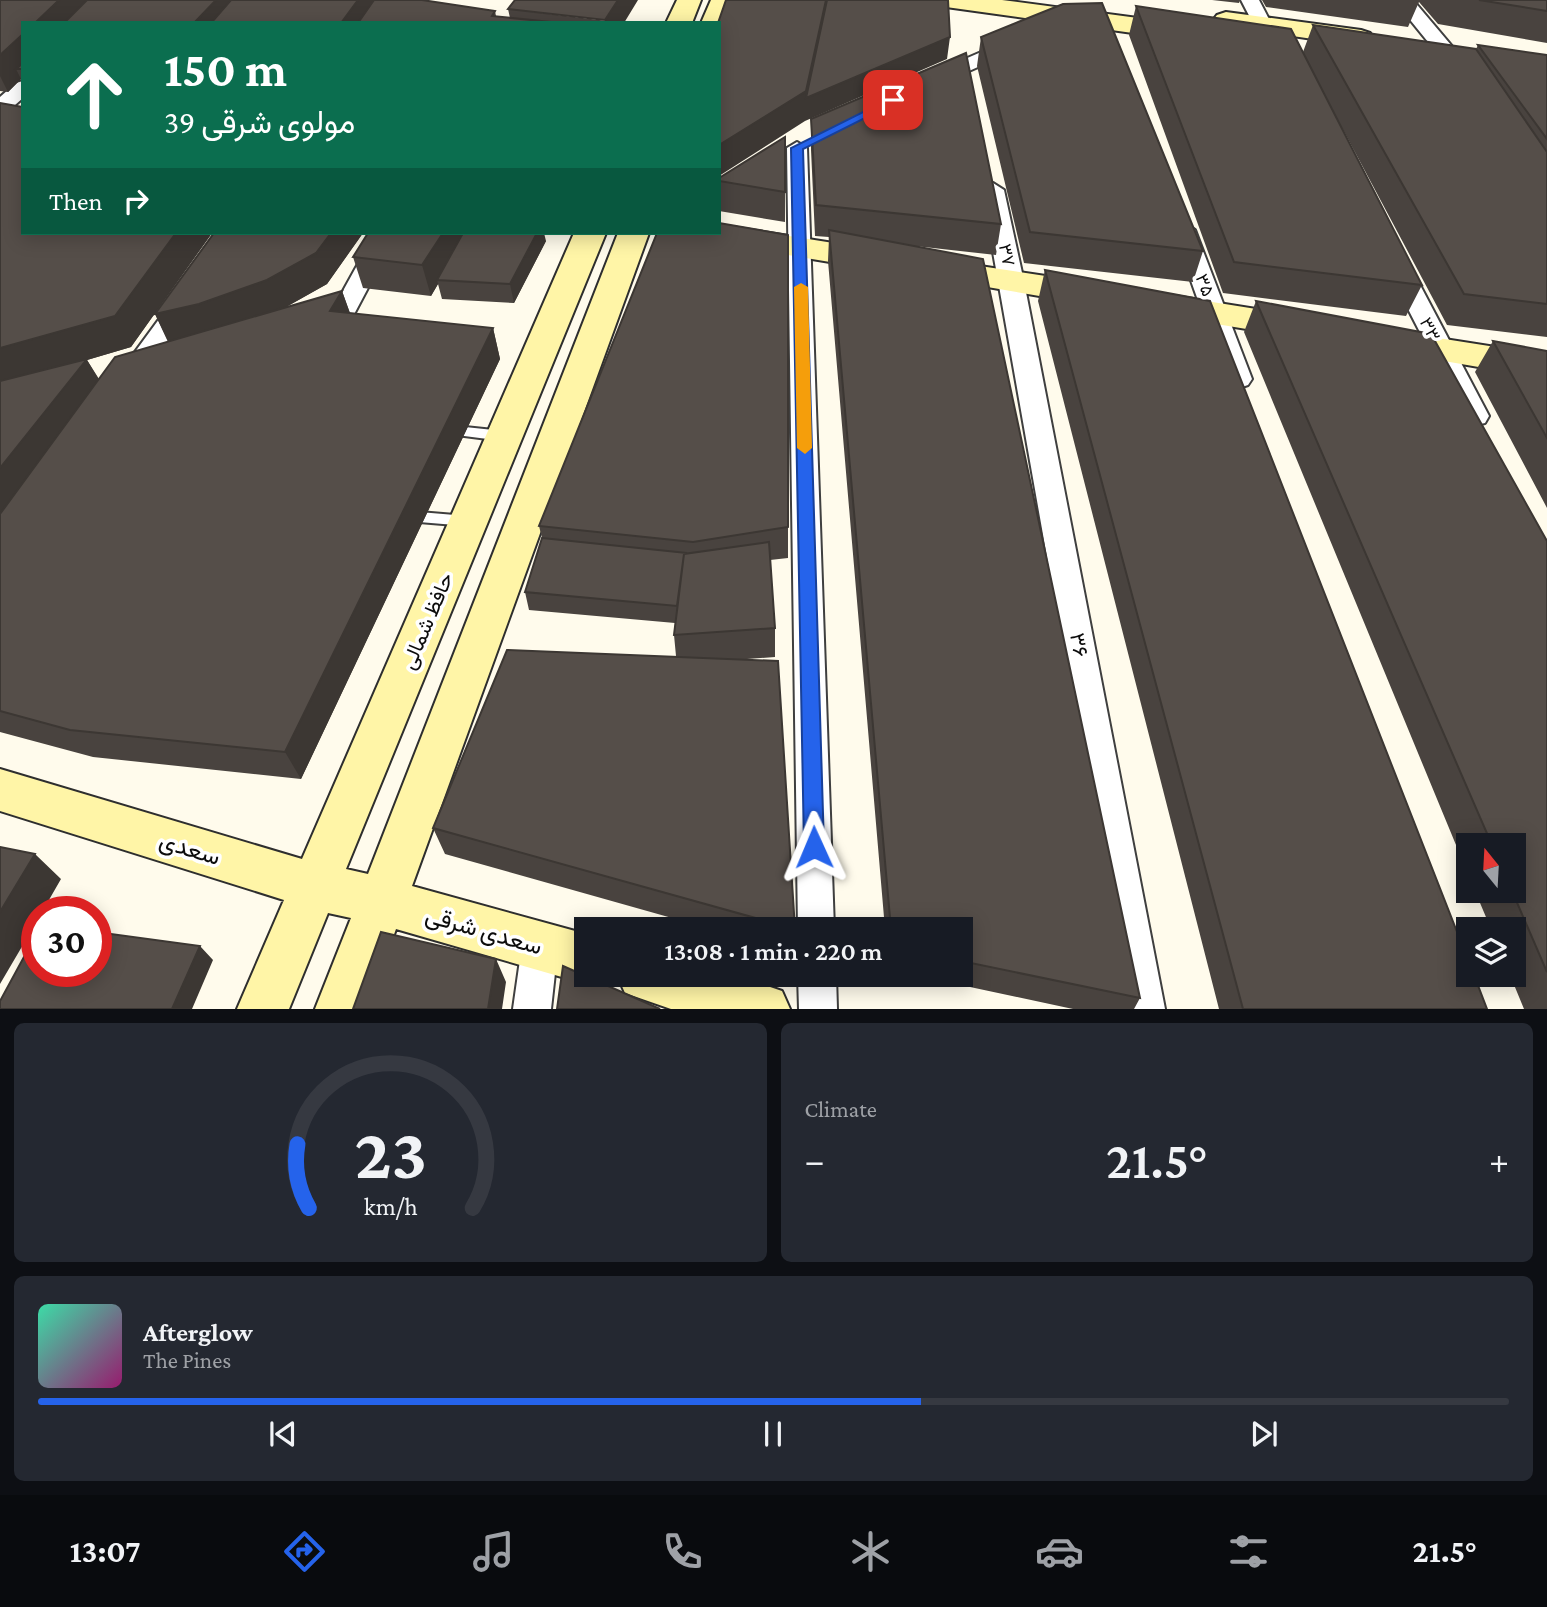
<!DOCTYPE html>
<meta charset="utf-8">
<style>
body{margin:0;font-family:"Crimson Pro",Vazirmatn,serif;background:#242831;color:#f1f3f6;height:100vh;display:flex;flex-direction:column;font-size:26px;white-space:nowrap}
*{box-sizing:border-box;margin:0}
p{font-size:23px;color:#9ea1a6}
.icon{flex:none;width:38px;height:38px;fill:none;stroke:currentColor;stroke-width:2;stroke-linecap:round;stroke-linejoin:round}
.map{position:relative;height:1009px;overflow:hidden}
.sheet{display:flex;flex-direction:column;gap:14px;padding:14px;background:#0d0f14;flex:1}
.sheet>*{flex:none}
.guide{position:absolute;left:21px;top:21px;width:700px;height:214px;border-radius:0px;box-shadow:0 4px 18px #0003;background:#0b6e4f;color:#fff;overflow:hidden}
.needle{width:46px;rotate:342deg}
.fabs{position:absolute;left:1456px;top:833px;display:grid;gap:14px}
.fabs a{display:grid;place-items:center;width:70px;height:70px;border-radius:0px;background:#171b24;box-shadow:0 4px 18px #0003;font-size:35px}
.speed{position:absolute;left:21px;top:896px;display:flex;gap:14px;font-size:35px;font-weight:700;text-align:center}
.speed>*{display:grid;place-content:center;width:91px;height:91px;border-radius:50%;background:#171b24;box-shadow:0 4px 18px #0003;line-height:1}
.speed .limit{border:10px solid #d22;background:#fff;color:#111}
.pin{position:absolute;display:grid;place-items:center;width:60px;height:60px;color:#fff;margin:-30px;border-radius:14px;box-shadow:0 4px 10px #0006}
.me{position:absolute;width:77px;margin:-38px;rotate:359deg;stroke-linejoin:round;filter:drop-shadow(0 0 5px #0008)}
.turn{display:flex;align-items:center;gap:24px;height:147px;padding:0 28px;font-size:32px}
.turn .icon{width:91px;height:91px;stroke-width:2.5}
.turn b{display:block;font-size:49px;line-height:60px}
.then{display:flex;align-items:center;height:66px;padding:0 28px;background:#0003;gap:14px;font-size:26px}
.big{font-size:52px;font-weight:600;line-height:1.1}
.sheet .card{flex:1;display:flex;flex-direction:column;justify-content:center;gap:10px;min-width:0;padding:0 24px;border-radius:10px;background:#242831}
.sheet .dial{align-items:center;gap:0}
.dial svg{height:182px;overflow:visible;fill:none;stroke:#363941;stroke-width:7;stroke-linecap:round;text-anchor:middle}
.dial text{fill:#f1f3f6;stroke:none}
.song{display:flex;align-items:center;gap:21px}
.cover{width:84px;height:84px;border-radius:10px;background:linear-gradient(135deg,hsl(160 70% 55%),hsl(320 70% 35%))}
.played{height:7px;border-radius:4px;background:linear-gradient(90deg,#2563eb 60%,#363941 60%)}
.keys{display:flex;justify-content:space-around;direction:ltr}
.heat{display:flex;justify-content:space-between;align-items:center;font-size:38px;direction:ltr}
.sheet .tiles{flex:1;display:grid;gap:14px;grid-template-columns:1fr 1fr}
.card:last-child{grid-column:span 2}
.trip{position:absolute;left:574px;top:917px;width:399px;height:70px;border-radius:0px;background:#171b24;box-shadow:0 4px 18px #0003;font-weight:600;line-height:70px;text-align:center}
.menu{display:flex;height:112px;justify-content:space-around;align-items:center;background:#090b0e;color:#9ea1a6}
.menu .icon{width:49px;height:49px}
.menu .current{color:#2563eb}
.menu b{font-size:32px;color:#f1f3f6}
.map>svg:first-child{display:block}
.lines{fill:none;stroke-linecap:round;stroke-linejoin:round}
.lane-casing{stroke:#3f3f3f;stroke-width:4}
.street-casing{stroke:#3f3f3f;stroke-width:4}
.secondary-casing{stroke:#2e2e2e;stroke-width:4}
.lane{fill:#fff;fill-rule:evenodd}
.street{fill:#fff;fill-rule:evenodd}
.secondary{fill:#fff5a7;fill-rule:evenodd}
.wall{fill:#49433f}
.shaded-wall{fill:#3c3733}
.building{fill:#554e49;stroke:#3c3733;stroke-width:2}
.route{fill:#2563eb;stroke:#184099;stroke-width:2}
.slow{fill:#f59e0b}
.labels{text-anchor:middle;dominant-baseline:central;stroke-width:7;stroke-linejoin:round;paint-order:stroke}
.far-street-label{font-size:18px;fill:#0c0c0c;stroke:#fff}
.street-label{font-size:21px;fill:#0c0c0c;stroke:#fff}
.near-street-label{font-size:24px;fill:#0c0c0c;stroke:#fff}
</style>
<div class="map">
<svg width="1547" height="1009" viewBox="0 0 1547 1009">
<rect width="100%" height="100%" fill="#fffbec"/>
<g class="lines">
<defs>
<path id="lane" d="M446,425L503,431L510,436L503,441L441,433L439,430Z
M407,511L467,516L472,517L474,521L472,525L467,526L407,521L402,520L400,516L402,512Z"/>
<path id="street" d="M1241,0H1259L1272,25L1270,29H1256Z
M1394,0H1413L1451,45L1453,49L1451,53H1437Z
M1011,39L1020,45L1018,49L940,84L933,86L923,80L926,76Z
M23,81V98L7,112L0,114V97L16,83Z
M797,142L807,148L834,929H798L787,148Z
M993,183L1004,190L1024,282L1165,1009H1127L982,190Z
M1184,223L1195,230L1252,379L1248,385L1239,388L1230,385L1226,379L1173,230Z
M375,233H397L351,320L317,330L308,328L305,322L308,316L333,309Z
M1398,259L1406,261L1410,266L1489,416L1485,423L1476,425L1467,423L1463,416L1386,266L1390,261Z
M184,293L192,296L196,301L139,383L130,386L121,383L117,377L121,371L176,296Z
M540,928L553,933L558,946L551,1009H513L522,946L527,933Z
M798,975H836L837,1009H799Z"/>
<path id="secondary" d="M677,0H701L692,23H666Z
M711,0H735L723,28L719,29V23H701Z
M934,0H1002L1183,24L1192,27L1196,32L1192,37L1183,40L946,7L937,5Z
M1226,12L1361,30L1370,33L1374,38L1370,43L1361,46L1217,25L1213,20L1217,15Z
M719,225L878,250L889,253L894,260L889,267L878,270L710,242L699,240L694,233H719Z
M574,233H606L346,869L368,874L618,233H649L412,886L586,934V975L604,977L586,984L396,929L367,1009H315L351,918L328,913L289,1009H237L284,900L0,811V769L302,859Z
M934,259L1092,283L1104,287L1108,294L1104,301L1092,305L923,276L918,269L923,262Z
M1162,294L1300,316L1312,319L1317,327L1312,335L1300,338L1150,313L1145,305L1150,297Z
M1387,330L1547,355V379L1375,349L1370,341L1375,333Z
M617,975H735L782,991L790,1009H671L625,993Z"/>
</defs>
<use href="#lane" class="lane-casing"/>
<use href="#street" class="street-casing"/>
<use href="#secondary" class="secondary-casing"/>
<use href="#lane" class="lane"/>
<use href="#street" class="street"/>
<use href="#secondary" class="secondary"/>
</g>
<path class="wall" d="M0,0L495,11L496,16L510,18L508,9L624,23H23V81L21,79L8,92L0,91Z
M1212,0H1240L1239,3Z
M1262,0H1547V43L1438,24L1419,2L1408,27L1266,7Z
M1136,6L1303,52L1313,25L1476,49L1478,45L1547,55V337L1447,325L1340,124L1422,285L1406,316L1223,293L1129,35Z
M981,37L1203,251L1193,282L1024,263L977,66Z
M0,103L23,233H212L131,347L87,360L99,379L168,342L155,314L214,233H363L327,284L286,307L342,291L350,313L493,328L500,359L301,779L93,757L0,732Z
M811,119L1001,224L996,255L915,246L1140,998L1134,1009H1073L914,975H961V929H885L828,261L829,237L815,236L811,150Z
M785,137V222L719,211V178Z
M546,241L514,303L442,299L438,284L431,296L363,288L353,257Z
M1045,270L1487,1009H1219L1038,301Z
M1256,301L1547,541V1009H1524L1510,975H1514V929H1491L1475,891H1514V845H1468V874L1244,332Z
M1493,341L1547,351V508L1475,372Z
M539,526L788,527V558L770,560L775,628V657L747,659L795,929H711L445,854L433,828L676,656L674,635L675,623L529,610L525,592L542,538Z"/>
<path class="shaded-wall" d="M59,0H101L78,23H35Z
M216,0H241L233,23H194Z
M358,0H377L370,23H341Z
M618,0H638L624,23H605V20Z
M826,0H830L950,37L947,59L805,121L719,176V145Z
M23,34V69H16L21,79L8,92L0,76V55Z
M176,233H212L131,347L87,360L105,390L0,527V348Z
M331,233H363L327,284L279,311L170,345L155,314Z
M443,233H470L437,280L438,284L431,296L422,265Z
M537,233H544L546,241L514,303L510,284Z
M342,291L353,322L330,311Z
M493,328L500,359L301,779L285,752Z
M35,854L61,879L42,912H37V921L0,984V912Z
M200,946L213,960L192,1009H172Z
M496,959L506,982L502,1009H488Z"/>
<path class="building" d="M0,0H59L35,23H23V34L0,55Z
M87,0H216L194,23H64Z
M231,0H358L341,23H211Z
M374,0H422L495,11L492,16L551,22L358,23Z
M515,0H618L605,20L508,9Z
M726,0H826L806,91L719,145V23H718Z
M827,0H948L950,37L806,98Z
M1479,0H1547V11Z
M1102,3L1203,251L1030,232L981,37L1063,4Z
M1136,6L1291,29L1422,285L1234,262Z
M1313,25L1476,49L1547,152V304L1464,294Z
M1478,45L1547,55V139Z
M966,53L1001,224L816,205L811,119Z
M23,63V69H16Z
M0,103L23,107V233H176L115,316L0,348Z
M785,137V192L719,181V178Z
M719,223L788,235V527L693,542L539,526L657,233H719Z
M829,230L983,259L1140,998L961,961V929H891Z
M214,233H331L316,253L267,280L199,304L155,314Z
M368,233H443L422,265L353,257Z
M463,233H537L510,284L437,280Z
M1045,270L1210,301L1468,960V975H1474L1487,1009H1243Z
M342,291L330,311L493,328L285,752L70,730L0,711V514L115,357Z
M1256,301L1431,334L1547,541V972L1512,891H1514V845H1492Z
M1493,341L1547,351V438Z
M87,359L0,468V381Z
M542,538L687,553L684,554L677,606L525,592Z
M769,542L775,628L674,635L684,554Z
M507,650L778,661L795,929L433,828Z
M0,847L35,854L0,912Z
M96,932L200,946L172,1009H0V1001L37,933V971H96Z
M381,932L496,959L488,1009H353Z
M563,966L660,1009H557Z"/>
<path class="route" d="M893,97L899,100L897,102L803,149L824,847L821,854L814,857L807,854L804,847L791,148Z"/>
<path class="slow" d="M801,283L808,287L812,448L805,454L797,448L794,287Z"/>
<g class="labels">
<g class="far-street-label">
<text transform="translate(1007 255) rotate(78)">۳۷</text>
<text transform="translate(1205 285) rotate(69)">۳۵</text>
<text transform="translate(1430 329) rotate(63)">۳۳</text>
</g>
<g class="street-label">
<text transform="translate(427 621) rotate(-67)">حافظ شمالی</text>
<text transform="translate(1079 645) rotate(80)">۳۶</text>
</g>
<g class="near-street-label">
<text transform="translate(190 848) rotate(17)">سعدی</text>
<text transform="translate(484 930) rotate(16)">سعدی شرقی</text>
</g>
</g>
</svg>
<div class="fabs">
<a><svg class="needle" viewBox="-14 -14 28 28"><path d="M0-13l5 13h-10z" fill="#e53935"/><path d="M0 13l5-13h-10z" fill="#9ea1a6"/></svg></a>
<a><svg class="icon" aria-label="layers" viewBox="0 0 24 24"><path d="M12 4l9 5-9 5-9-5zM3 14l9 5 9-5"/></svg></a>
</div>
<div class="speed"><div class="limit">30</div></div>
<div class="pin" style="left:893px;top:100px;background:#d93025"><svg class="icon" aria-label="arrive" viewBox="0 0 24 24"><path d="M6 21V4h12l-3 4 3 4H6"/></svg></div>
<svg class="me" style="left:814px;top:847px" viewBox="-20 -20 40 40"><path d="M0-17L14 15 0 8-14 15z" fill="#2563eb" stroke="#fff" stroke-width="4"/></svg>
<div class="trip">13:08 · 1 min · 220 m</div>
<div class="guide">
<div class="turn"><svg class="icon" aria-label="ahead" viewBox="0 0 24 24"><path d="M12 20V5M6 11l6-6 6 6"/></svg><div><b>150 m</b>مولوی شرقی 39</div></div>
<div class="then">Then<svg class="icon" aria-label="right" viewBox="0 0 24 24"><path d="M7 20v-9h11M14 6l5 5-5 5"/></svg></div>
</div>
</div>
<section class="sheet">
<div class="tiles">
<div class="card dial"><svg viewBox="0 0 100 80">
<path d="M14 69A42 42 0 1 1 86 69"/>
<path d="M14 69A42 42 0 0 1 9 41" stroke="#2563eb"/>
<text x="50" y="56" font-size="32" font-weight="700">23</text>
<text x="50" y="72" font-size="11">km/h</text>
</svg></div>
<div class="card"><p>Climate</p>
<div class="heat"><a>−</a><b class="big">21.5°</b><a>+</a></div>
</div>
<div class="card">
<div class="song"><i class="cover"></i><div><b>Afterglow</b><p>The Pines</p></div></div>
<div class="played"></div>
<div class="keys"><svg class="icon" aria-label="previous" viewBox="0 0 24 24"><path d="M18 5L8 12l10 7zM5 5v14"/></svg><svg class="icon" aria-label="pause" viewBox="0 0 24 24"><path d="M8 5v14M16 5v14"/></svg><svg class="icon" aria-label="next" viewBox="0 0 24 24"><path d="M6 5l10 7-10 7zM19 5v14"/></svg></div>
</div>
</div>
</section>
<nav class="menu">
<b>13:07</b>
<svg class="icon current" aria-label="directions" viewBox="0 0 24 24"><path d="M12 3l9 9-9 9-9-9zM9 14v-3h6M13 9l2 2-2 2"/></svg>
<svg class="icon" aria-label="music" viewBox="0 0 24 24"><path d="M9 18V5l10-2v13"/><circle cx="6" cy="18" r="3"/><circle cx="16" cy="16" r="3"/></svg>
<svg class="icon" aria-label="phone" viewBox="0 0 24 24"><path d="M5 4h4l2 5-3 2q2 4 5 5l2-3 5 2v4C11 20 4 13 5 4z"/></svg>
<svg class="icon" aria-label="climate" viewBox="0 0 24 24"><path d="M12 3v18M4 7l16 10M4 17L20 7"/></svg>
<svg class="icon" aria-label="car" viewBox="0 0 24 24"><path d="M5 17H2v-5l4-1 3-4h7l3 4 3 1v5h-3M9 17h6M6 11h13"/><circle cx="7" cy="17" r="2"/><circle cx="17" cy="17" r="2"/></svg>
<svg class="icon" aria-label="filters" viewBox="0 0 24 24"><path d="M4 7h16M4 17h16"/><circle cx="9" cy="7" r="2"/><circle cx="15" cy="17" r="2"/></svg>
<b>21.5°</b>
</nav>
